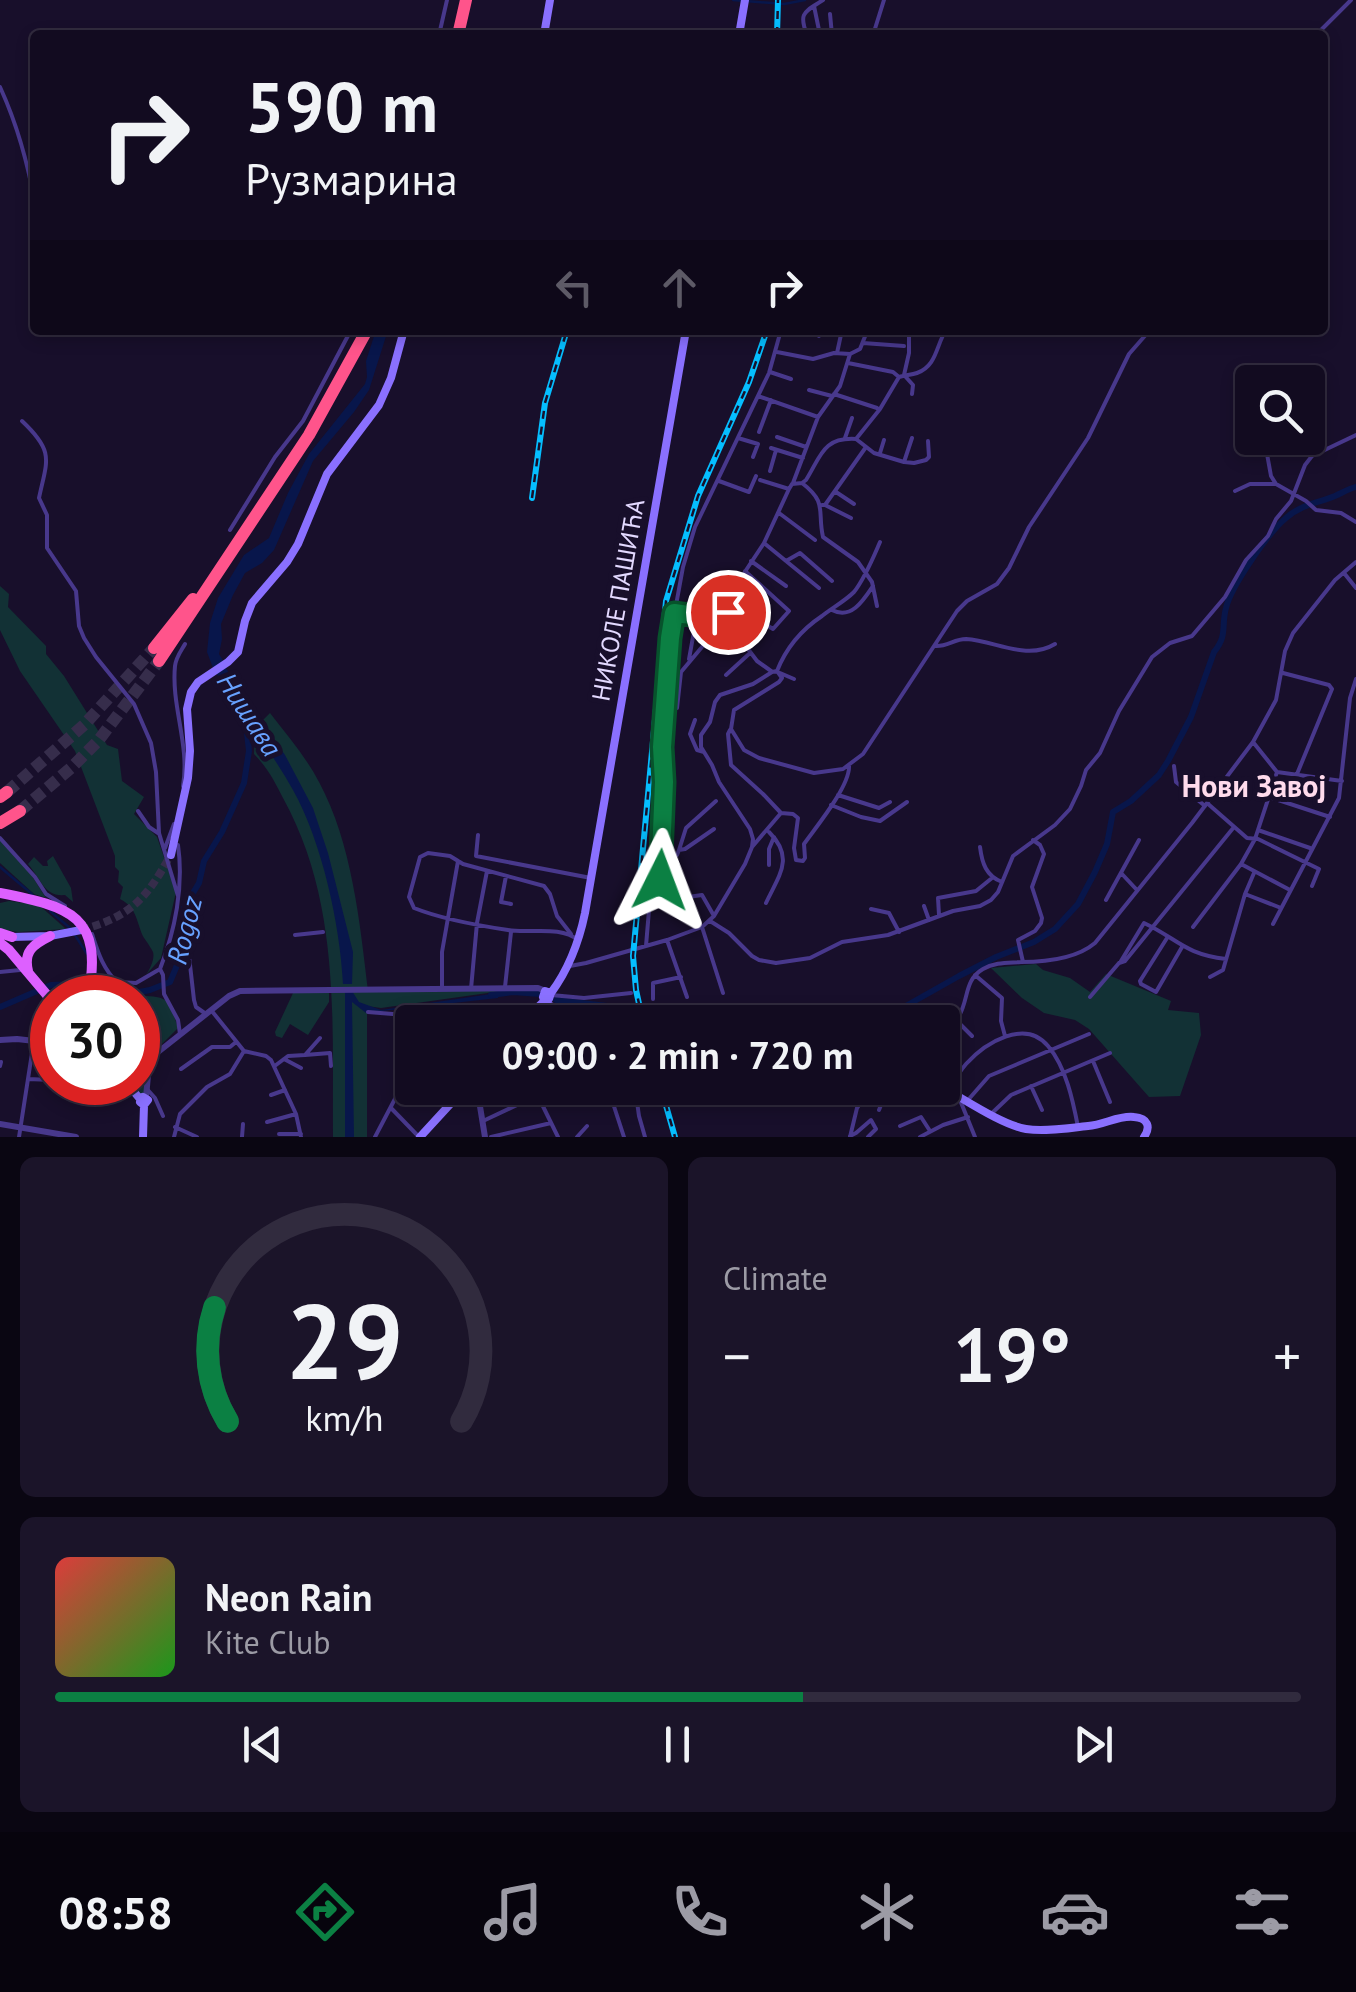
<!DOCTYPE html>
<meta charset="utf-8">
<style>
body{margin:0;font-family:"PT Sans",sans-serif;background:#1b1429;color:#f1f3f6;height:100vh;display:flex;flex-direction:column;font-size:38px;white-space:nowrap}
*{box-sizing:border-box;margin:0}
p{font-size:32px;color:#9c9ba5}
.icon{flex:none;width:55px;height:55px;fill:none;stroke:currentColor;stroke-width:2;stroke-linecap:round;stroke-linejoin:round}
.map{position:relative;height:1137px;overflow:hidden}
.side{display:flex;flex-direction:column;gap:20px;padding:20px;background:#0a0612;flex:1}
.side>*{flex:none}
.hud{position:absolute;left:30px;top:30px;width:1298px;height:305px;border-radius:10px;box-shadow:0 5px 15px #0003,0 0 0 2px #312b3e;background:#120b20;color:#f1f3f6;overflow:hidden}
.buttons{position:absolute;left:1235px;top:365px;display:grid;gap:20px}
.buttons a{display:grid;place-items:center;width:90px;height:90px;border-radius:10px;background:#120b20;box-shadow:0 5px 15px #0003,0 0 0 2px #312b3e;font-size:50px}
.speed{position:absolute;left:30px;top:975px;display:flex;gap:20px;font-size:50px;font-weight:700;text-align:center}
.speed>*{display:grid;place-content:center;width:130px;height:130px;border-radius:50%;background:#120b20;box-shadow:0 5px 15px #0003,0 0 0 2px #312b3e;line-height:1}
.speed .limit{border:15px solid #d22;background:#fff;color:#111}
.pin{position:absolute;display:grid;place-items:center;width:85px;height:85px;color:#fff;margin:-42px;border:5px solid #fff;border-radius:50%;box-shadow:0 2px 10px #0007}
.me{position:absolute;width:110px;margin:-55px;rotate:3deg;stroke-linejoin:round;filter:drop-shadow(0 0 8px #0008)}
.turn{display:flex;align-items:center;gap:35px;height:210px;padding:0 50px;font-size:45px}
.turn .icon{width:130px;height:130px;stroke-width:2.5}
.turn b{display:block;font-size:70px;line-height:85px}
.lanes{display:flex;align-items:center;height:95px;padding:0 50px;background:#0003;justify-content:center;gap:50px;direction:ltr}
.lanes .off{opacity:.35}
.big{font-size:75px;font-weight:700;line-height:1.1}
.side .tile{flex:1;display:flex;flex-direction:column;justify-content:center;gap:15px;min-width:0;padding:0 35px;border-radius:15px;background:#1b1429}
.side .dial{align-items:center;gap:0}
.dial svg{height:260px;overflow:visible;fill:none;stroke:#312b3e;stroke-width:7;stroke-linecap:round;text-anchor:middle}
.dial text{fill:#f1f3f6;stroke:none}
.song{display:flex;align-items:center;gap:30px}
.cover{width:120px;height:120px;border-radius:15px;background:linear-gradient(135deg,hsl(0 70% 55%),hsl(120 70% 35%))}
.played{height:10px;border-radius:5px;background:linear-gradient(90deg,#0b8043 60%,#312b3e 60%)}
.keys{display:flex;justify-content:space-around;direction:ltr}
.heat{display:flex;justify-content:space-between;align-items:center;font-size:55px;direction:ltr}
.side .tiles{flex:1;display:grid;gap:20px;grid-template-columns:1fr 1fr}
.tile:last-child{grid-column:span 2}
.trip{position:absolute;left:395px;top:1005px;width:565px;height:100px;border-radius:10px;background:#120b20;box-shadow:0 5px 15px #0003,0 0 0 2px #312b3e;font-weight:700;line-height:100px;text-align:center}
.tab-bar{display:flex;height:160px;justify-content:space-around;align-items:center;background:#07040d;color:#9c9ba5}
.tab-bar .icon{width:70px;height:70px}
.tab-bar .selected{color:#0b8043}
.tab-bar b{font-size:45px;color:#f1f3f6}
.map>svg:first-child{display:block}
.green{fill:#123135}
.water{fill:#08164b}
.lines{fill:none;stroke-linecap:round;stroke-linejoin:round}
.stream{stroke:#08164b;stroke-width:2.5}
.river{stroke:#08164b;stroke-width:6}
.secondary-tunnel{stroke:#362d4b;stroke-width:8;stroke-dasharray:8 4;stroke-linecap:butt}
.motorway-tunnel{stroke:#362d4b;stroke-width:12;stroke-dasharray:12 6;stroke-linecap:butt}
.minor{stroke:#48388c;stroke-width:4}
.tertiary{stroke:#48388c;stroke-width:6}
.secondary{stroke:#8a70ff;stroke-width:8}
.primary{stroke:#dd60ff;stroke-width:10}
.motorway{stroke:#ff548b;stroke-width:12}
.rail-casing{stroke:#05beff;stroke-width:6}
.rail{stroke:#180f2b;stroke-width:2.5;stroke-dasharray:8;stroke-linecap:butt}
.route-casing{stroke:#07532c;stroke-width:25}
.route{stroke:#0b8043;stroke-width:18}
.labels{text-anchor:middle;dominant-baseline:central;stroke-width:10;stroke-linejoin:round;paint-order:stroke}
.street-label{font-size:25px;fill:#e3d9ff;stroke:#180f2b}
.water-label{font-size:28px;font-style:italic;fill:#67a1ff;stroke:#180f2b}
.quarter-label{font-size:30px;font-weight:bold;fill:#ffdbec;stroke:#180f2b}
</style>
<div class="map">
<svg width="1356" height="1137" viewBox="0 0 1356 1137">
<rect width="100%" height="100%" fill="#180f2b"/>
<path class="green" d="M0,586L9,594L8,607L46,646V654L64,676L107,745L118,749L122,781L144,797L134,814L157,837L176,892L161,958L146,975C150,969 155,959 153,952C153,951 145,939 144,938C136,923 138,908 120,899L123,887L118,882L119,871L115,867V856L75,751L20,671L0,630Z
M270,713C287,735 306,757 319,782C352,843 360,923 368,991L509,990L381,1008L367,1006V1137H333C332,1022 341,903 283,798C275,782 267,767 254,754L255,728Z
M0,839L32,876L46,898L34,894L0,863Z
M53,856L71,888L73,902L65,895C44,897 41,879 28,864L34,857L43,866H48L47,861Z
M9,901L39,905L66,929L18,932L0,929V903Z
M1036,964L1043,970L1070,978L1090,992L1106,974L1171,1001L1168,1010L1199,1013L1201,1035L1180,1096L1149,1097L1089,1029L1075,1020L1044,1013L1022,998L991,968Z
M293,993H329V1002L308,1035L290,1024L282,1038L276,1036L275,1032Z
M146,996C172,997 170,1005 178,1028L154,1052L146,1092L142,1096L129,1083L138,1082V998Z"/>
<path class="water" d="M376,330H388L369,390L354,412L313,461L274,550L262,563L245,573L233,595L221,624L222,639L219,654L224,662L213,668L207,652L210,623L218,598L244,555L269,538L288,493L309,454L365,384L367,377L366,361Z
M225,667L285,755L313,808L328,853L353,952L352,984H343C340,924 322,842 293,790C270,749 241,713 216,673Z
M345,991H352L359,1002L381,1010L498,993V998L373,1012L366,1013L352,1002L354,1137H345Z"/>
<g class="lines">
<path class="stream" d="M733,0L784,4L805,0
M0,867L33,895
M50,911L70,928
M75,935L87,954
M95,970L108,994
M0,1007H1"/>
<path class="river" d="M491,995L513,992L540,994
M556,1000L675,1014L706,1022
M0,1007L51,985L73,984L118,996L150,990L170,982L183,951L184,908L199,883L204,861L222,832L244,783L249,751L245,715
M775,1022L832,1007L884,1009L904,1007L959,976L996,957L1034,942L1055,929L1078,904L1095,872L1107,844L1113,812L1131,801L1159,775L1168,761L1191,717L1214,652C1228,635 1221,626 1226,608C1231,586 1269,532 1286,518C1300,505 1318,503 1335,496C1342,493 1348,489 1356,487"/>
<path class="secondary-tunnel" d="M81,930C129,917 146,900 170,856"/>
<path class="motorway-tunnel" d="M7,792L84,725L154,648
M20,811L71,768L98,741L159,661"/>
<path class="minor" d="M814,6L820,35
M830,14L832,35
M439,35L447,0
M807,35C798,12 805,12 823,0
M873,35L884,0
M1316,35L1351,0
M0,87C17,124 28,164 35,204
M909,330V353L904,375L913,385L912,394
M819,336L820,330
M863,343L904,346
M777,352L813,359L834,353L850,354
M837,353L842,330
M848,363L893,372L899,377
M770,372L791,379
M809,390L832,396
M834,394L877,408
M758,396L818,417
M22,421C55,452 47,460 39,498L47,515V548L76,591L79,626L84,638L96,657L134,704L151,743L156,772L159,833L178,896
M759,432L771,400
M777,437L806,447
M738,438L758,444L753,457
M845,438L852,418
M856,439L874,453L904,462L912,438
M771,448L803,458
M880,453L884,440
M1267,454L1271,476L1276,484L1306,501L1316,510L1341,513L1356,522
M904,462L914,463L926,460L929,457L928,441
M770,471L776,450
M760,480L789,489
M719,481L749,492L756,476
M793,483L818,417L840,386L850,354L860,349L866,334
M802,483C828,503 817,511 823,537L858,562L872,582L877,606
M789,489L792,484L802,483L806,480C821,456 823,437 856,439L880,409L899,377C905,375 911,375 917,373C937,366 936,345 946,330
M1235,491L1250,484H1276
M836,492L854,504
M822,505H825L866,447
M825,505L851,518
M779,513L815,540
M230,530L275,457L303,421L351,330
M764,543L819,588
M751,561L786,586
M786,561L800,553L832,581
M1344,573L1356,588
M726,600L773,629L789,611L745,571
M721,608L754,631
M832,610C851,620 863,601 873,586
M676,613L706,615L719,611L764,543L789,489
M718,618L736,633L757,661L771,671
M935,646C947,647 954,639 966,639C996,641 1027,661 1055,644
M689,659L697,615
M777,671C786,648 801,630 822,616C832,608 845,601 854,592C865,578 873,558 880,542
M780,673L794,679
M1283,673L1329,685L1332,689L1297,774
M726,675L750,653
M677,708L681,672L707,641L717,621L719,611
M695,720L690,734L697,750L704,752
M730,730L728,734L731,765L763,794L781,813L752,847
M1253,742L1277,772L1342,781
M1174,766L1176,782L1205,806
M183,786C190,745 171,706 175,666C176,657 181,651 185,644
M838,795L879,808L890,802
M1269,797L1330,817
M1207,803L1247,838L1258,839L1319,869L1312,886
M831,805L861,817L880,821L907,802
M138,811L149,827L158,833
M781,813L793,814L798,818L794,848L796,860L803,861L805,858L804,844C816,827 850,786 849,766
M1258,830L1310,848
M478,835L476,856L591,878
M0,838L35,877L46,894L65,906
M178,845C184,886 175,931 160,969L163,975L164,994L178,1020L180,1034
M980,847C982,863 986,876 1002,882
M165,848L174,824
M679,850L686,828L716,801
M663,854L677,855L679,850L685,849L714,829
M1241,864L1290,890
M769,865V849L774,837
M1122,874L1136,889
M506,876L501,902L511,904
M1245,894L1281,908
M653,898L667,900L702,895L714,916
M1106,900L1139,840
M766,903C779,875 795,858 769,832
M924,906L929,920
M871,909L889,913L899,932
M939,915L938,898L976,891L992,878
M710,921L729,933L752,956L759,960L776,963L810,958L842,942L888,935L953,911L980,906L991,900L998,892L1013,856L1055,825L1070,809L1081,786L1086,770L1100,753L1119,711L1152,657L1170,643L1192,636L1225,597L1246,560L1268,536L1276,519L1291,501L1305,465L1312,456L1356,435
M1273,924L1339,798L1350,698L1356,679
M702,927L723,993
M1193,927L1241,864L1255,839L1277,772
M92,934C98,952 103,969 117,982L136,983L160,969
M571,934L557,916L550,894L544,886L463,864L450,856L428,853L420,857L409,897L414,908C439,918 481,926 508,930C529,934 560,925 578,940
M295,935L323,932
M1167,938L1140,981L1141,984L1156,992L1182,947
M667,940L687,997
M646,946L649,910L661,872L664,782L662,747L670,638L683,567L695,527L769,373L781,330
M189,956L194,1000L196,1007L206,1014
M1121,961L1144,923C1178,939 1184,954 1226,959
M1023,962L1018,940L1035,931L1041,923L1042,918L1032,887L1044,854L1040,845L1033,840
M570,966L586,963L667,940L702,927L714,916L745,864L752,847L753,839L750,829L719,782L712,765L701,747V735L710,722L715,702L720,695L753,684L772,672L777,671L782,678L779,682L734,710L731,729L744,750L759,758L814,773L843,769L863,754L957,611L967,601L997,584L1009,568L1029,527L1088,438L1129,354L1150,330
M0,972L20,970
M975,975L1002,998L1001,1021L1005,1036
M1210,977L1223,970L1245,894L1254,873
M505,987L511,932
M442,989V952L458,861
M471,989L477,923L487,871
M551,995L584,998L631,993
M1090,997L1119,963L1125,961L1234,827
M653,999V983L681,977
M561,1008L569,1022
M211,1010L244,1051L266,1056L271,1060L296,1114L301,1137
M368,1012L405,1015L397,1095L375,1137
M956,1020L972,1036
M942,1032C948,1027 955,1022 959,1016C969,999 964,980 983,969C995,962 1008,963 1021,962C1046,962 1076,959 1095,943L1192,823L1253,742L1276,700L1285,651L1293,633L1335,580L1356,562
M402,1042L412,1050
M305,1055L330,1053L331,1066
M32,1057L52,1054
M284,1059L301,1068
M1093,1061L1110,1102
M276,1065L288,1056L305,1055L320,1038
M0,1066L1,1062
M181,1069L212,1047H230L236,1042
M28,1079L52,1080
M1031,1086L1042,1110
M534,1088L558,1137
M608,1088L624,1137
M635,1088L639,1116L645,1137
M147,1089L155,1098L163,1116
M949,1090C954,1081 959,1072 966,1064C985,1043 1025,1018 1048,1046C1066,1067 1073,1101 1078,1127
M896,1094L903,1102
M271,1095L285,1090
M81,1100L100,1094L103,1082
M960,1100L975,1137
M968,1100L989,1076L1089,1034
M541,1102L562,1096L573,1088
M391,1108L419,1137
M879,1110L881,1105L902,1088
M991,1114L1011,1095L1110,1053
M483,1121L538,1095
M267,1122L296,1114
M900,1126L921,1117L930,1131
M175,1127L197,1137
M279,1134H301
M850,1136L856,1133L871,1120L876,1129L868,1137
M19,1137L34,1040
M174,1137L180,1114L207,1087L230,1074L244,1051
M242,1137L243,1124
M491,1137L551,1123
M577,1137L587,1126
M850,1137L857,1108L871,1088
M920,1137L943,1125L968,1117"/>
<path class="tertiary" d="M0,1040L17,1039L52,1043
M477,1088L485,1137
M146,1097L149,1065L153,1056L229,996L240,991L538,988L546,991
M0,1124L76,1137"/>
<path class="secondary" d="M544,35L550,0
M739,35L745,0
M171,855L188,778L190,751L187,709L191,692L198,682L228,662L238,652L245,621L252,603L287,562L298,544L327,474L379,405L391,378L404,330
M11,937L50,936L81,930
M545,991L551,993L549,999L543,997Z
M551,993C568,970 579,942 585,913L686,330
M542,1003L553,1007L612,1014L650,1022
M523,1022L543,1002
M126,1082L140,1099
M942,1087C964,1099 1002,1125 1026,1129C1046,1132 1068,1128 1088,1126C1104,1125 1119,1115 1134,1117C1148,1118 1151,1127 1144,1137
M143,1097L148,1100L144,1105L140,1102Z
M143,1137L144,1105
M420,1137L465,1088"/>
<path class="primary" d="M0,893C71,907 104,915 88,998
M0,933L12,937
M0,943L9,950L52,1001
M28,971C23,951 34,944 50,936"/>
<path class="motorway" d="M458,35L466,0
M154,648L193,599
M159,661L309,435L367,330
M0,797L7,792
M0,823L20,811"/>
<defs>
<path id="rail" d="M777,35L778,0
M532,498L545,403L567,330
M643,1022L636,990L633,956L666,601L698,496L749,382L767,330
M661,1088L675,1137"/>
</defs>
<use href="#rail" class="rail-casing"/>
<use href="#rail" class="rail"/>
</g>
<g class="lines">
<defs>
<path id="route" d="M660,880L664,782L662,747L670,638L674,613C690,615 708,619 721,608L728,612"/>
</defs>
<use href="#route" class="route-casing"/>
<use href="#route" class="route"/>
</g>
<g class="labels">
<g class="street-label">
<text transform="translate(618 600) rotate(-80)">НИКОЛЕ ПАШИЋА</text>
</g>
<g class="water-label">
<text transform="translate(250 714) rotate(57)">Нишава</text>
<text transform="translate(184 930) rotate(-76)">Rogoz</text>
</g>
<g class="quarter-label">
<text x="1254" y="785">Нови Завој</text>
</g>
</g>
</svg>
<div class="buttons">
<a><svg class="icon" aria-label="search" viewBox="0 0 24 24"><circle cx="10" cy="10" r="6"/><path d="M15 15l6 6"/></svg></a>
</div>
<div class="speed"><div class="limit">30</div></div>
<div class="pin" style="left:728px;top:612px;background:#d93025"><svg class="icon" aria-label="arrive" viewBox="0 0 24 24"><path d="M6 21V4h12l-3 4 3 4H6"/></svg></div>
<svg class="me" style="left:660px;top:880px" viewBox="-20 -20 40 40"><path d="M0-17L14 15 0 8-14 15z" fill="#0b8043" stroke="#fff" stroke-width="4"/></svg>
<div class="trip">09:00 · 2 min · 720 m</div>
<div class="hud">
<div class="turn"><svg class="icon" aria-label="right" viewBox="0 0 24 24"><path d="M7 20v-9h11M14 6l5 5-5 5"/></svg><div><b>590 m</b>Рузмарина</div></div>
<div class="lanes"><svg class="icon off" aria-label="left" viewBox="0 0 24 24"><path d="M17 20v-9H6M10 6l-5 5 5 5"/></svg><svg class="icon off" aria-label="ahead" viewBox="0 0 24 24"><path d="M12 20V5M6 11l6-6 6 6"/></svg><svg class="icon" aria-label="right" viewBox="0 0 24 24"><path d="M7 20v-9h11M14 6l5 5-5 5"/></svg></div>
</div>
</div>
<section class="side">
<div class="tiles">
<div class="tile dial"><svg viewBox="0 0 100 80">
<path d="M14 69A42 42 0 1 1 86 69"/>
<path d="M14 69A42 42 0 0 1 10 34" stroke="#0b8043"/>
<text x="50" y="56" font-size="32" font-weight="700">29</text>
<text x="50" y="72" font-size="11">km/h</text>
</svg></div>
<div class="tile"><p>Climate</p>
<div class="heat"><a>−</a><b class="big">19°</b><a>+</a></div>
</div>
<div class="tile">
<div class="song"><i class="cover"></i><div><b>Neon Rain</b><p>Kite Club</p></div></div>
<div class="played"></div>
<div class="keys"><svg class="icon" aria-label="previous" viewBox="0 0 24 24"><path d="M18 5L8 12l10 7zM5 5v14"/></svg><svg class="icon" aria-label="pause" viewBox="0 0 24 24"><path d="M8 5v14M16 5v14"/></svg><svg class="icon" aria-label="next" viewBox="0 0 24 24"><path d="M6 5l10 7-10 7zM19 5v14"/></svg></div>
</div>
</div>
</section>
<nav class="tab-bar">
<b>08:58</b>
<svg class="icon selected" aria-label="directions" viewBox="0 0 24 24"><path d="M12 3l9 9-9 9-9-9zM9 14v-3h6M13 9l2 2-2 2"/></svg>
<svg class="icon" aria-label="music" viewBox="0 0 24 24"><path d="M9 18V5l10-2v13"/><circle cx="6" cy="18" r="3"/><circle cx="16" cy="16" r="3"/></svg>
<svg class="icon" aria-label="phone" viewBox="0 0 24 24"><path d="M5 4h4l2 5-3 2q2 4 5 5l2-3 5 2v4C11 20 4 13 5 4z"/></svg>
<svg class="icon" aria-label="climate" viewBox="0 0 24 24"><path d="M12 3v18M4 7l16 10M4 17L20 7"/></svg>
<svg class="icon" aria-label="car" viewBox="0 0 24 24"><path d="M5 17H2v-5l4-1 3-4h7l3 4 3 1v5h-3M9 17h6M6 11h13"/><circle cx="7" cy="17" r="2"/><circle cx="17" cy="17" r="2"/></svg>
<svg class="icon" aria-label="filters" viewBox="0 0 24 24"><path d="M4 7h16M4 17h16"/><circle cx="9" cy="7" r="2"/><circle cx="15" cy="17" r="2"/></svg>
</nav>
